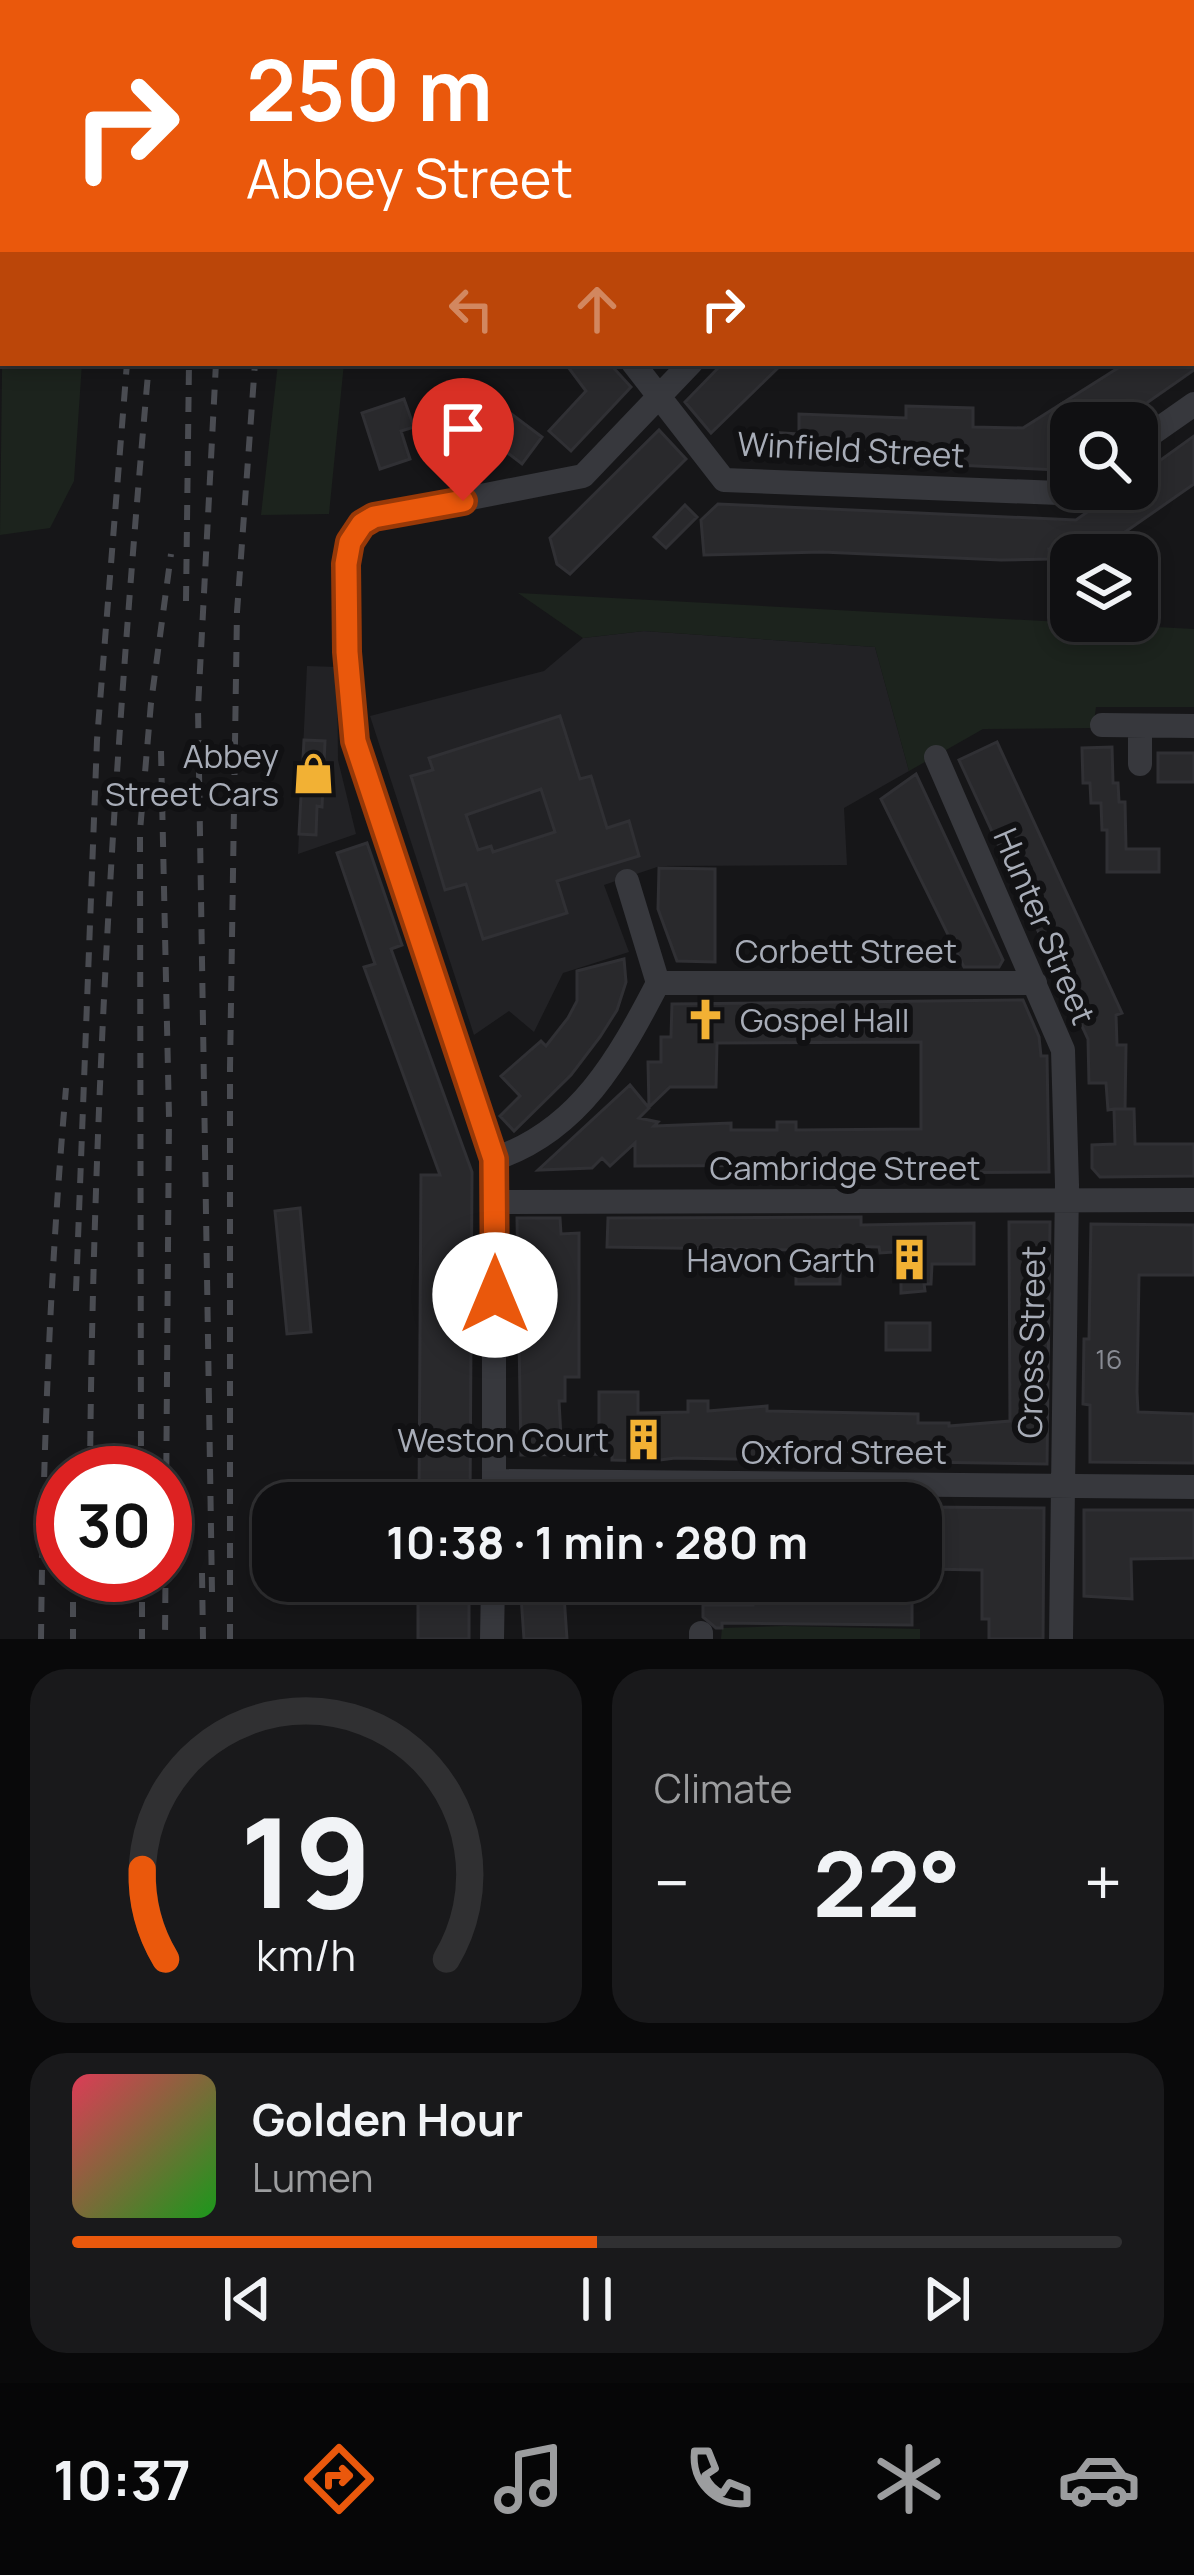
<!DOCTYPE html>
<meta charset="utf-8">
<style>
body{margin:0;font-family:Manrope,sans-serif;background:#19191b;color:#f1f3f6;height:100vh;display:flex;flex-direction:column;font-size:45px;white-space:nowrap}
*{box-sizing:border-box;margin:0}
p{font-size:39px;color:#9c9d9f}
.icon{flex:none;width:66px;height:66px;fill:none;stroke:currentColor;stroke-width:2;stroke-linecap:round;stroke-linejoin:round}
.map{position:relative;height:1639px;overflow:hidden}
.drawer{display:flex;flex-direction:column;gap:30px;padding:30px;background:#09090a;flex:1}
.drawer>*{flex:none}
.hud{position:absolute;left:0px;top:0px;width:1194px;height:366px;box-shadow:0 6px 18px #0003,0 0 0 3px #303032;background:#ea580c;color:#fff;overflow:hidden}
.controls{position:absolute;left:1050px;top:402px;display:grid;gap:24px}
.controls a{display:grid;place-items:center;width:108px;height:108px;border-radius:24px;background:#101012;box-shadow:0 6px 18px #0003,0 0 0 3px #303032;font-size:60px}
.speed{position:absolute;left:36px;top:1446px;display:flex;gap:24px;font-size:60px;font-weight:700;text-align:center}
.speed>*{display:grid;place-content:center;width:156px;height:156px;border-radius:50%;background:#101012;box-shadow:0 6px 18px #0003,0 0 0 3px #303032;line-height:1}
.speed .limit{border:18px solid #d22;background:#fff;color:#111}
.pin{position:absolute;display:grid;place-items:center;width:102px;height:102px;color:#fff;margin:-123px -51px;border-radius:50% 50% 50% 0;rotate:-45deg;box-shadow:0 0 12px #0007}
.pin .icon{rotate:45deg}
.me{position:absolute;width:132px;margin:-66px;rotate:0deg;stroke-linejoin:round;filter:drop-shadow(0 0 9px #0008)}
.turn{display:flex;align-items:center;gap:42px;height:252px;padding:0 48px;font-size:54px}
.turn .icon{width:156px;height:156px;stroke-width:2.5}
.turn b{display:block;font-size:84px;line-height:102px}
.lanes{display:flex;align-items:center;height:114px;padding:0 48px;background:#0003;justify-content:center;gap:60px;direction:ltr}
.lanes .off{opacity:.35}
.big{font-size:90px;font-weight:700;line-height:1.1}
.drawer .card{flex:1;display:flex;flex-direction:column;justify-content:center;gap:18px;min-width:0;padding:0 42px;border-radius:36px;background:#19191b}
.drawer .dial{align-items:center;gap:0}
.dial svg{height:312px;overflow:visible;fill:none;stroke:#303032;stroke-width:7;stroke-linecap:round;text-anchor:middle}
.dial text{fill:#f1f3f6;stroke:none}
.song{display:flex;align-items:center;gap:36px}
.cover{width:144px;height:144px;border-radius:18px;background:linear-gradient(135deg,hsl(350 70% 55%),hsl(120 70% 35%))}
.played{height:12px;border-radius:6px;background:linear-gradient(90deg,#ea580c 50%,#303032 50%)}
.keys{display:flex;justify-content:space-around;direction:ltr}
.heat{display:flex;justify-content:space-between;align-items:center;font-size:66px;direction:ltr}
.drawer .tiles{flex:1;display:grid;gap:30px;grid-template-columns:1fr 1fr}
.card:last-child{grid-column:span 2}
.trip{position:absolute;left:252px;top:1482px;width:690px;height:120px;border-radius:36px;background:#101012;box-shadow:0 6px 18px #0003,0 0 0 3px #303032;font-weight:700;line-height:120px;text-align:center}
.dock{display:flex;height:192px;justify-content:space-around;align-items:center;background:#060607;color:#9c9d9f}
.dock .icon{width:84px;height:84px}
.dock .active{color:#ea580c}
.dock b{font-size:54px;color:#f1f3f6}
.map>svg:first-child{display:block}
.built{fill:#222225}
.green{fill:#1c231d}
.building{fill:#29292c;stroke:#303034;stroke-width:3;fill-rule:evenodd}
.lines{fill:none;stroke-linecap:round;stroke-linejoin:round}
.street{stroke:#37383d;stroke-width:24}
.rail{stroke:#4a4c52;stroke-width:6;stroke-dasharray:15 12;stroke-linecap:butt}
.route-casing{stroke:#983908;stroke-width:30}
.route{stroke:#ea580c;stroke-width:21}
.labels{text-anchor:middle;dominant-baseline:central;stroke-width:12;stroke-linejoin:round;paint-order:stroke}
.number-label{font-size:27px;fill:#888b94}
.street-label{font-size:33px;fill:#a8adb8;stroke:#111113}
.poi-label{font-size:33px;fill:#a8adb8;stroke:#111113;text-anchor:end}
</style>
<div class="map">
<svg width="1194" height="1639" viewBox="0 0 1194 1639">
<rect width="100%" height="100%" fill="#161618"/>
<path class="built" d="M644,631L875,647L909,771L844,808L847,865L660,866L604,885L629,952L563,973L534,1032L509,1011L474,1035L370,716L544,671L583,638Z
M307,666L337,667L338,760L356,834L298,854Z"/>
<path class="green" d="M3,293V363H82L74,481L50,528L0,535Z
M278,363H344L329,514L261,515Z
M518,593L1194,629V707H1096L1093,728L983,729L909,771L875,647L644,631L583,638Z
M784,1626L920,1629V1639H721L722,1628Z"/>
<path class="building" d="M565,363H609L631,387L571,451L549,431L586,391Z
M723,363H783L711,433L685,402Z
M1126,363H1194V370L1118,423H1071V461L1058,470L747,455L768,432L799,434V414L906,418V406L973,408V427L1023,428Z
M472,384L542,437L522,464L452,410Z
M404,399L414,427L401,431L410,459L380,469L362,413Z
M659,430L686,459L570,574L557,564L550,538Z
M1194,436V484L1092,555H1083L1079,550L1049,549L1050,559L1001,560L822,552L704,555L701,520L718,504L1076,520L1120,489H1137V477Z
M685,505L697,517L666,548L654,537Z
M560,716L580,779L591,776L607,828L629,821L639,856L557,881L567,913L483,939L466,884L445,890L411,776L433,770L429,758ZM541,789L555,832L493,852L491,846L478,850L466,815Z
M304,740L325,741L322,807L317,806L316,835L299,834Z
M997,742L1122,1013L1116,1015L1117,1045H1126L1125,1109H1115H1134L1135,1144H1194V1176L1100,1177L1092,1168V1145L1115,1144L1114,1109L1108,1110L1106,1083H1089L1088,1039L959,760Z
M1112,747L1113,783H1118L1119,802H1125L1126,849H1159V872H1107V830H1102L1101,803H1091L1090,783H1083L1082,748Z
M1158,753H1194V782H1158Z
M916,774L1003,960L999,967H964L881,799Z
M367,843L402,945L391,949L472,1172L470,1503H419L421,1175H440L364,967L375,964L337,853Z
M659,868L715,869V962L677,961L658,909Z
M624,959L626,982L617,1010L600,1037L571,1075L514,1131L500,1116L520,1096L501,1076L541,1041L546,1046L568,1018L577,1001V971Z
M1023,1000L1039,1037L1041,1056H1047L1049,1172L889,1173V1165L635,1166V1143L610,1166L602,1158L592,1168L538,1170L630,1085L649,1108L639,1118L658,1122L654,1126L731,1123V1130H777V1122H796V1130L921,1129V1042L717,1043L716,1087H670L649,1107L648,1062H661V1037H671L672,1004Z
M300,1208L311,1332L287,1334L275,1211Z
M861,1217V1225L974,1223V1264H932L931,1284H924L925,1291L901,1293V1265H894V1252L880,1253L879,1247L840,1246V1284H796V1250L607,1247L608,1218Z
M517,1218H560L561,1234L579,1233V1377H565V1401H559L561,1437L599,1436V1392H638V1413L688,1412V1401H708V1411L767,1406V1411L918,1414V1423H949V1426L1010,1421L1009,1222H1050L1047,1464L675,1458L652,1461L612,1460V1454L521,1455Z
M1091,1224L1194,1225V1275H1139L1137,1392L1138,1412L1194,1414V1463L1090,1462V1405L1083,1404L1084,1339H1089Z
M886,1323H930V1350H886Z
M921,1507L1044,1508L1043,1639H989V1619H982V1570L925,1569Z
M1084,1510H1194V1558L1131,1559L1132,1599L1084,1596Z
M418,1581H469V1639H418Z
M520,1581H563L567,1639H524Z
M753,1585L785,1586V1591L912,1593V1625L722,1623V1628H716L703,1617V1605H753Z"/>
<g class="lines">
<path class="street" d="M607,0L609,3
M722,3L723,0
M1191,7L1194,5
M0,45H3
M633,363L724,480L1059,493L1074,489
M1137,444L1194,404
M1102,725L1194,726
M1140,726V764
M936,757L1063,1050L1067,1185L1061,1639
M658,983H1035
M494,1159C579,1131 619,1058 658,983L627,881
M495,1202L1194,1200
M494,1481L1194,1487
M494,1503V1159L355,741L347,652V564L350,542L362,524L374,517L583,476L691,363
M701,1633V1639
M492,1639L493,1581"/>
<path class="rail" d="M172,3L173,0
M224,3V0
M263,3L264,0
M308,3L309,0
M186,601L189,363
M161,751L169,1117L165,1639
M76,1291L97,740L127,363
M90,1473C93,1102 116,732 149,363
M141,1473L140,831L151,703L171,554
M202,1573L203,1639
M73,1575V1639
M142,1575V1639
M212,1592L198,708L216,363
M41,1639C43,1454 50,1272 66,1088
M230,1639V1068L237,612L255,363"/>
</g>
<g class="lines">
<defs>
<path id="route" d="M463,501L374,517L362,524L350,542L346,564L347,652L355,741L494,1159L495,1295"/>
</defs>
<use href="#route" class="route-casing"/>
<use href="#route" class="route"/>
</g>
<defs>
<symbol id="shop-bare" viewBox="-9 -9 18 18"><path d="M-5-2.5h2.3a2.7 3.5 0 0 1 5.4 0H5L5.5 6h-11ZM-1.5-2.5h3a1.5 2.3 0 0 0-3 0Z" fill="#f2b134" stroke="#111113" stroke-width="2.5" paint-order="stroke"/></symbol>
<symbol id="church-bare" viewBox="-9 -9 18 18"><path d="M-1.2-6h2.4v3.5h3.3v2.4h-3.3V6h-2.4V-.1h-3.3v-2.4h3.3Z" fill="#f2b134" stroke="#111113" stroke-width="2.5" paint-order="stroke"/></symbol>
<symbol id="building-bare" viewBox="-9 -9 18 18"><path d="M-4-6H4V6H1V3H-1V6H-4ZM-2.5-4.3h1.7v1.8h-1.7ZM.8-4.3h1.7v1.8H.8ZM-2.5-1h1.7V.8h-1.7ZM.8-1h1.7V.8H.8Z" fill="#f2b134" stroke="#111113" stroke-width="2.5" paint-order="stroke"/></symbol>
</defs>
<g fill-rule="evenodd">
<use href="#shop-bare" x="284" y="744" width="59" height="59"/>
<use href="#church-bare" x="676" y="990" width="59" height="59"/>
<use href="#building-bare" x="880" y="1230" width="59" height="59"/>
<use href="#building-bare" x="614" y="1410" width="59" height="59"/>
</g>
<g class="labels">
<g class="number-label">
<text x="1109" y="1358">16</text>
</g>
<g class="street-label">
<text transform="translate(851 449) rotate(3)">Winfield Street</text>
<text transform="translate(1045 926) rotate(67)">Hunter Street</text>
<text x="846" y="950">Corbett Street</text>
<text x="845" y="1167">Cambridge Street</text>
<text transform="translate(1031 1342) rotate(-89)">Cross Street</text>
<text x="844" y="1451">Oxford Street</text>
</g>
<g class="poi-label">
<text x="279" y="755">Abbey<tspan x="279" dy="38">Street Cars</tspan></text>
<text x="740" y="1019" text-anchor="start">Gospel Hall</text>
<text x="875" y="1259">Havon Garth</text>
<text x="609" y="1439">Weston Court</text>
</g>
</g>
</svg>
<div class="controls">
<a><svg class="icon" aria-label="search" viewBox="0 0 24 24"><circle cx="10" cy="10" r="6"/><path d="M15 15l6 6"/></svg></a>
<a><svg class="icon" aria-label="layers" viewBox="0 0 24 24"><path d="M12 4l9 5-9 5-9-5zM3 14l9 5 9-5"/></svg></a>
</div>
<div class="speed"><div class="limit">30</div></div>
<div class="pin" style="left:463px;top:501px;background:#d93025"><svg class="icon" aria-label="arrive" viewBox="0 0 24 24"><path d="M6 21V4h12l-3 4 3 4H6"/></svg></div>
<svg class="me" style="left:495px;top:1295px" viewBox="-20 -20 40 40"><circle r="19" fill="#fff"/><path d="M0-13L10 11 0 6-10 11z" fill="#ea580c"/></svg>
<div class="trip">10:38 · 1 min · 280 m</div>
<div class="hud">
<div class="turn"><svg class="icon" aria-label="right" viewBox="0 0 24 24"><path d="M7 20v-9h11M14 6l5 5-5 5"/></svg><div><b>250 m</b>Abbey Street</div></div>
<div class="lanes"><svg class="icon off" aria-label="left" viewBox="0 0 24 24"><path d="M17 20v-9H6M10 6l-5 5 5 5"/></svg><svg class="icon off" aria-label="ahead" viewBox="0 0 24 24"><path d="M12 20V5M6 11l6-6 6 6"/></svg><svg class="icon" aria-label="right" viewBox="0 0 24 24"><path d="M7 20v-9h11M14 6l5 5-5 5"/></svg></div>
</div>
</div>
<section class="drawer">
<div class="tiles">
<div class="card dial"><svg viewBox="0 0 100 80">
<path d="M14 69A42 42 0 1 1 86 69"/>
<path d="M14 69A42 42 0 0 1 8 46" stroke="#ea580c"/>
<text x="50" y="56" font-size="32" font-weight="700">19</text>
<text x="50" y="72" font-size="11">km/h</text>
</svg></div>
<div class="card"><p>Climate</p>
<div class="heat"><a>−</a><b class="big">22°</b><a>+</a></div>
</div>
<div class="card">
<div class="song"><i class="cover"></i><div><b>Golden Hour</b><p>Lumen</p></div></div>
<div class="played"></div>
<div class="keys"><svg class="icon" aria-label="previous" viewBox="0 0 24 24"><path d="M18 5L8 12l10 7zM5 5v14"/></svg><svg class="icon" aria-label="pause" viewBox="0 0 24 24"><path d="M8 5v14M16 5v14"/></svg><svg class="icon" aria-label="next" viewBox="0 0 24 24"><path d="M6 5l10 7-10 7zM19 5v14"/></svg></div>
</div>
</div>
</section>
<nav class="dock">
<b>10:37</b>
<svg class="icon active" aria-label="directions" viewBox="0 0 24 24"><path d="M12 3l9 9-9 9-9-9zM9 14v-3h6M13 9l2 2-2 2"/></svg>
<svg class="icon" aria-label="music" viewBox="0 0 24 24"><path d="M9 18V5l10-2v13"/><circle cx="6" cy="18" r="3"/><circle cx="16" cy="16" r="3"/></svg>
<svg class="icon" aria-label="phone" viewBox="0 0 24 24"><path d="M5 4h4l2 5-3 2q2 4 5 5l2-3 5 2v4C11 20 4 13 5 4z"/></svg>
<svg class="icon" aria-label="climate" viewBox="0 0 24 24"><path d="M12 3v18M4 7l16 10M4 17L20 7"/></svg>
<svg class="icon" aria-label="car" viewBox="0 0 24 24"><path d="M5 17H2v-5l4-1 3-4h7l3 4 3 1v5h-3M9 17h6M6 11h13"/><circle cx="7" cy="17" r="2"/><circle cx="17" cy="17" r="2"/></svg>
</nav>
